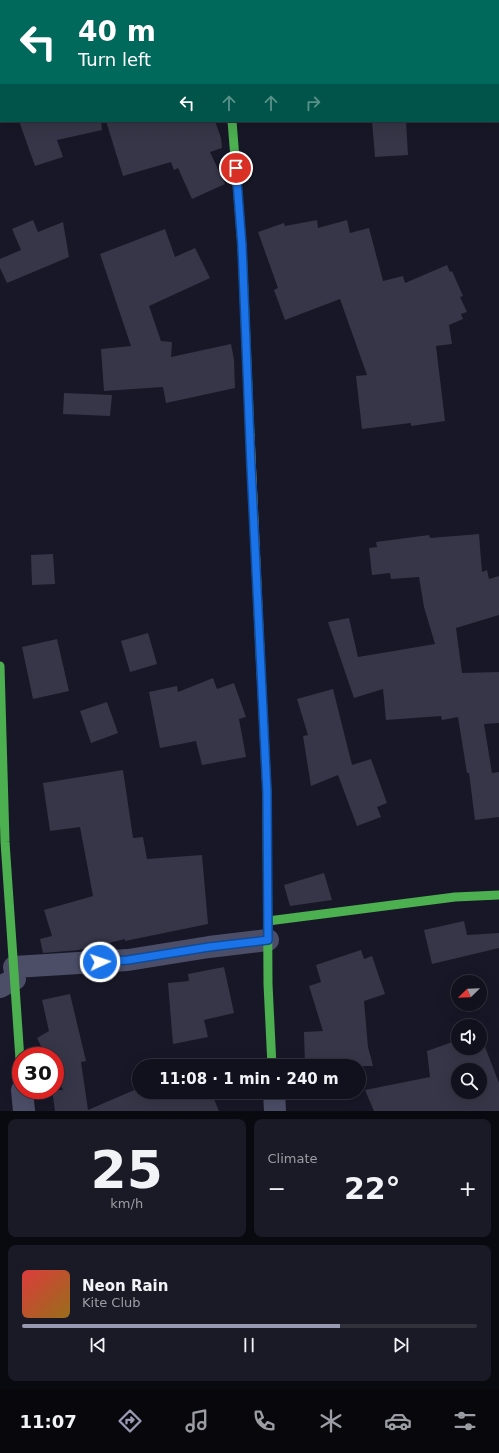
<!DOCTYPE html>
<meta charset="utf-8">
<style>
body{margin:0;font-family:"DejaVu Sans",sans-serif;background:#1a1a26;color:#f1f3f6;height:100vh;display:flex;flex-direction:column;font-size:15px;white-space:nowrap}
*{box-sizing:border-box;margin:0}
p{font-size:13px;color:#9c9da4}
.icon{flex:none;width:22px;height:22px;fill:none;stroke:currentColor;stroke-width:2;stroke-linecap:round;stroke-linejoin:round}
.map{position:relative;height:1111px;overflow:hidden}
.details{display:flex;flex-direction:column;gap:8px;padding:8px;background:#090910;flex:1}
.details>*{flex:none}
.hud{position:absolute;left:0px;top:0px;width:499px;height:122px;box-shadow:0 4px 16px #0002,0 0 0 1px #30313b;background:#00695c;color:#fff;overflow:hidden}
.needle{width:26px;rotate:247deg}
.fabs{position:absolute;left:451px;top:975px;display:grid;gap:8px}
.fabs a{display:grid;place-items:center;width:36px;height:36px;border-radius:50%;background:#11111d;box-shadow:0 4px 16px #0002,0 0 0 1px #30313b;font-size:20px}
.speed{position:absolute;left:12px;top:1047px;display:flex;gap:8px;font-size:20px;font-weight:700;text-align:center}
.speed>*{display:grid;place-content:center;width:52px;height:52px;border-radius:50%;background:#11111d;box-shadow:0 4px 16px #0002,0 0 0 1px #30313b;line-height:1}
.speed .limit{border:6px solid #d22;background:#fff;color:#111}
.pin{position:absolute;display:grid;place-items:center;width:34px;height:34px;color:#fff;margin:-17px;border:2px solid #fff;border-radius:50%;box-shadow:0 1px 4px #0007}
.me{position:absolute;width:44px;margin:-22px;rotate:87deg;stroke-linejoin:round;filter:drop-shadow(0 0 3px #0008)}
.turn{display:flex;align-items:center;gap:14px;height:84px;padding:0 12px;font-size:18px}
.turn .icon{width:52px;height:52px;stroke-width:2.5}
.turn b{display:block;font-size:28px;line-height:34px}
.lanes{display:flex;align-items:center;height:38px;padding:0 12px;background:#0003;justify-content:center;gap:20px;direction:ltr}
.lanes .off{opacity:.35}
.big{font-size:30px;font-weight:700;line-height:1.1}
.details .tile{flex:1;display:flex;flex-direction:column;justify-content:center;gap:6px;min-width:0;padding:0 14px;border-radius:8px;background:#1a1a26}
.details .dial{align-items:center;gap:0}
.dial b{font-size:52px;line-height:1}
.song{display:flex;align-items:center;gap:12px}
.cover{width:48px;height:48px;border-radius:6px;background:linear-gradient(135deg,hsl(0 70% 55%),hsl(40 70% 35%))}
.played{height:4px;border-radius:2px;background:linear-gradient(90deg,#9899b3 70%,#30313b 70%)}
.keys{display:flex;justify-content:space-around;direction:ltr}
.heat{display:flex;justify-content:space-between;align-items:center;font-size:22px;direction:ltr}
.details .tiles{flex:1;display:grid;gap:8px;grid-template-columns:1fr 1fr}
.tile:last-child{grid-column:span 2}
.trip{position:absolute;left:132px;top:1059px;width:234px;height:40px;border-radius:20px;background:#11111d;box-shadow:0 4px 16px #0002,0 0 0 1px #30313b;font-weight:700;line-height:40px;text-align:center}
.tabs{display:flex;height:64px;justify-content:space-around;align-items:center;background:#07070c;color:#9c9da4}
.tabs .icon{width:28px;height:28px}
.tabs .on{color:#9899b3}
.tabs b{font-size:18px;color:#f1f3f6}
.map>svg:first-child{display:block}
.building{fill:#363648;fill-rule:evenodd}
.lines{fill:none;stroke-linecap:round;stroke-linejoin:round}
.street{stroke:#4c4e68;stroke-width:22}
.fast{stroke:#4caf50;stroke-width:9}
.slow{stroke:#ffc107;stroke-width:9}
.route-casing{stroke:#114b97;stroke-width:10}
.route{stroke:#1a73e8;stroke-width:7}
</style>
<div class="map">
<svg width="499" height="1111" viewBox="0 0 499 1111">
<rect width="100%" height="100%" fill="#171727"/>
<path class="building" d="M19,121H101L102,130L57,140L63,157L35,166Z
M106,121H215L221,138L222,148L210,152L225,184L192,199L178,168L174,170L171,162L123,176Z
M372,121H406L408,155L375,157Z
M33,220L38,232L63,222L69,257L7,283L0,268V259L21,250L12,229Z
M317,220L318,228L347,220L350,233L369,228L383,281L403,276L405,283L447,265L450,272L452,271L463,296L460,297L467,312L461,314L463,319L449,325L452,344L436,346L445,421L411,426V423L362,429L356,376L367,375L340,299L285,320L274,290L278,288L258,232L284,223L285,226Z
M165,229L175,257L195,248L210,278L149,306L161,341L172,342L171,357L231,344L234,360L235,388L166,403L163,387L104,391L101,349L131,346L100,254Z
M64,393L112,395L110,416L63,414Z
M479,534L482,572L487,570L489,579L499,576V615L456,628L462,673L499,672V723L484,724L492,773L499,772V817L475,820L469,773H467L458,717L442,720L441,716L386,720L383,689L354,698L328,622L349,618L358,657L435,644L424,607L419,577L391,579L390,573L372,575L369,548L377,547L376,542L429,535L430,538Z
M53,554L55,584L32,585L31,555Z
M148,633L157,664L130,672L121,641Z
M57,639L69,691L33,699L22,647Z
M213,678L217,689L234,683L246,717L239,719L246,757L202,765L196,741L160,748L149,692L177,686L178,692Z
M333,689L352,765L371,759L387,803L377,807L381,817L357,826L338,775L311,786L303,736L308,735L297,699Z
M107,702L118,733L91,743L80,711Z
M123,770L133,838L143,837L147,859L202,855L208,924L125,941V939L79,950L43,953L40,939L52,936L44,910L93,896L80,827L50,831L43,783Z
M324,873L332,900L290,906L284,885Z
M464,921L467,935L499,933V948L432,964L424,930Z
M361,950L364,959L372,956L385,994L364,1001L368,1047L373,1066H305L304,1032L323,1031L309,986L321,982L316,965Z
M224,967L234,1013L204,1020L208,1037L173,1044L168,983L189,981L188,974Z
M70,994L86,1061L81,1062L88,1110L139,1088V1092H211L219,1111H55L52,1090H63L55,1074V1056H46L37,1038L49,1031L42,1000Z
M480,1034L499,1083V1111H374L365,1090L430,1077L427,1051L458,1040V1048H480ZM458,1070H480V1092H458Z"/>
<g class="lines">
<path class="street" d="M220,0V1
M14,967L128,960L209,947L268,940
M0,987L15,979
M22,1090L24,1111
M274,1092L275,1111"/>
<path class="fast" d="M232,121L242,246L250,435
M260,651L267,793L268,984L272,1066
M0,666L5,842L21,1074
M268,921L455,897L499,895"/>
<path class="slow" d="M250,435L260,651"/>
</g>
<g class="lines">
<defs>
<path id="route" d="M100,962L128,960L209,947L268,940L267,793L251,466L242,246L236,168"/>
</defs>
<use href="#route" class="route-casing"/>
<use href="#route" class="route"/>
</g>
</svg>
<div class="fabs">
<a><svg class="needle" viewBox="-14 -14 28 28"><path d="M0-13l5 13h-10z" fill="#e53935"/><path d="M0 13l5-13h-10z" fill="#9c9da4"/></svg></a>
<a><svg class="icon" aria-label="sound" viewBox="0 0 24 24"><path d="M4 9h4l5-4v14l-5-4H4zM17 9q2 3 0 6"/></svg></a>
<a><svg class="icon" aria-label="search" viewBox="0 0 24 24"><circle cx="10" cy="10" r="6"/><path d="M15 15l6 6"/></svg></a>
</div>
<div class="speed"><div class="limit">30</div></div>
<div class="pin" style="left:236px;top:168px;background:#d93025"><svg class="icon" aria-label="arrive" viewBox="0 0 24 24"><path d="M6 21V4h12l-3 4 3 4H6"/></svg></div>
<svg class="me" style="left:100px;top:962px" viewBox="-20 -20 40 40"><circle r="17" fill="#1a73e8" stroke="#fff" stroke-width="3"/><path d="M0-11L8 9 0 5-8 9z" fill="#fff"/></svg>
<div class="trip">11:08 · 1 min · 240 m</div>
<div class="hud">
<div class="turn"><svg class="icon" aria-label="left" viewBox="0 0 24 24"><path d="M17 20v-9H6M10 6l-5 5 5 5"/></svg><div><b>40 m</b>Turn left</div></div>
<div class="lanes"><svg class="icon" aria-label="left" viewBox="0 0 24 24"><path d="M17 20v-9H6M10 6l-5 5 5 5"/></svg><svg class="icon off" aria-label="ahead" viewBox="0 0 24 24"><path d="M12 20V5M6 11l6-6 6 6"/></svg><svg class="icon off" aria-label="ahead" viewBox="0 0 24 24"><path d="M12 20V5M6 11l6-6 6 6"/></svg><svg class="icon off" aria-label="right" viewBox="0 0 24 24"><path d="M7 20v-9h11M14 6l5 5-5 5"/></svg></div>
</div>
</div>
<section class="details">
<div class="tiles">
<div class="tile dial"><b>25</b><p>km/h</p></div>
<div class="tile"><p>Climate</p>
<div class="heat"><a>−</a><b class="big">22°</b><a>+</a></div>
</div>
<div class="tile">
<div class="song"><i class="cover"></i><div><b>Neon Rain</b><p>Kite Club</p></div></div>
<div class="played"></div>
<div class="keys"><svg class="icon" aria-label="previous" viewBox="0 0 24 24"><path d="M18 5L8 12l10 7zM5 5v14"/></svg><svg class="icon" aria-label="pause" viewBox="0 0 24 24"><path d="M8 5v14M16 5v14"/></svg><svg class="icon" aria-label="next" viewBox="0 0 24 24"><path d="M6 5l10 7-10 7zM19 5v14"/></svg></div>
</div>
</div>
</section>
<nav class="tabs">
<b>11:07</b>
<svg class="icon on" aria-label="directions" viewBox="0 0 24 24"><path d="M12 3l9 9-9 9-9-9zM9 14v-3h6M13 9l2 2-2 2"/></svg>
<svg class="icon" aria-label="music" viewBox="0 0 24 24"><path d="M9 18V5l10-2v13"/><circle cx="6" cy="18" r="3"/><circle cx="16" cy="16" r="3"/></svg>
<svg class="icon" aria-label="phone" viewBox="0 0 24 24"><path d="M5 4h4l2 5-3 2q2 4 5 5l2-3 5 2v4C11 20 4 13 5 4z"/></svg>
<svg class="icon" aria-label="climate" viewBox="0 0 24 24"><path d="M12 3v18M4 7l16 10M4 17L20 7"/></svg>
<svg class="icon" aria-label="car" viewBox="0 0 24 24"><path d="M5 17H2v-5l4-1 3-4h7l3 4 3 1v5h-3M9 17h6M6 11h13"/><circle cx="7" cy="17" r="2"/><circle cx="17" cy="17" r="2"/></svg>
<svg class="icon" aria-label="filters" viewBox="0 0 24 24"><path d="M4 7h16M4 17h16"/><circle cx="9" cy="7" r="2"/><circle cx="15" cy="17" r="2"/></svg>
</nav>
